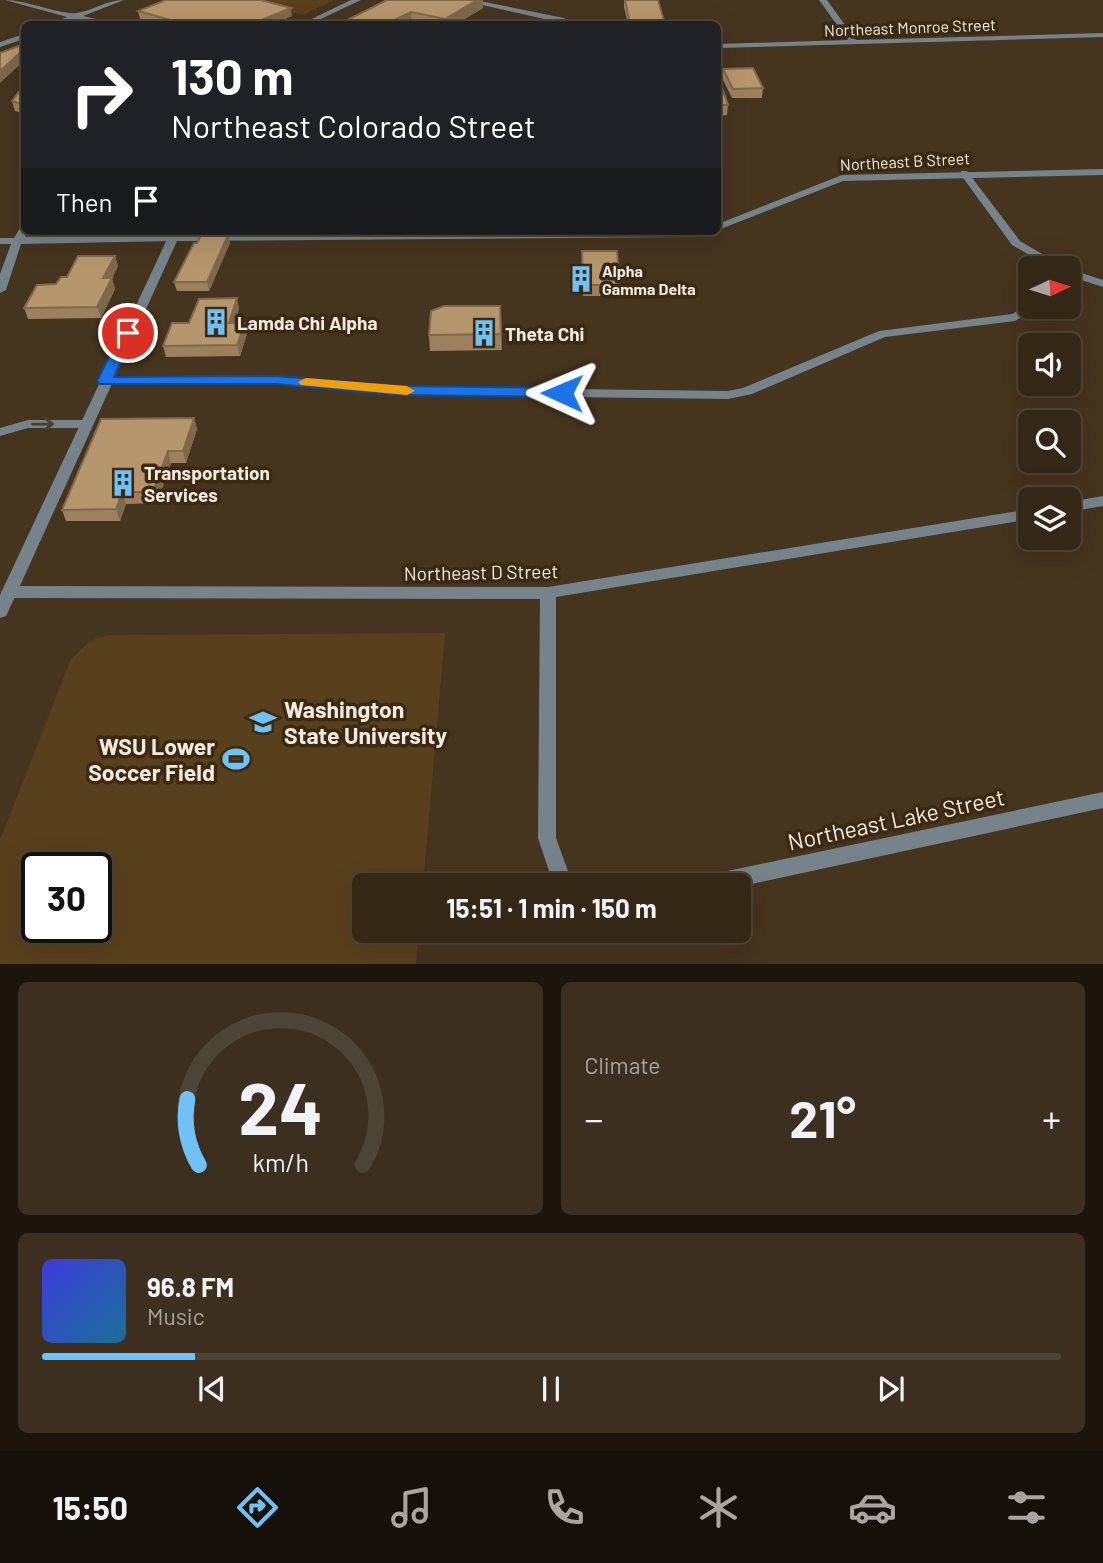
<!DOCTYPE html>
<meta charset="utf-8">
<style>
body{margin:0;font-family:Barlow,sans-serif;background:#3c2f1f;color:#f1f3f6;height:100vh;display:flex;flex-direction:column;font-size:26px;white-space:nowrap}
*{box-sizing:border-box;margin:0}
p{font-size:23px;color:#a9a5a1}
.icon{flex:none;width:38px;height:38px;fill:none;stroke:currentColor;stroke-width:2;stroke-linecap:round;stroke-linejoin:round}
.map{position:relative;height:964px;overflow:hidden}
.side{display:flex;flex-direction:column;gap:18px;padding:18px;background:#1d150c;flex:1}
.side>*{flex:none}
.banner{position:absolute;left:21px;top:21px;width:700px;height:214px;border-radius:10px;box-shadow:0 7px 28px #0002,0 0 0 2px #4e4435;background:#202124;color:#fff;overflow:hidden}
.needle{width:46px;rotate:86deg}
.controls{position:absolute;left:1018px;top:256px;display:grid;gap:14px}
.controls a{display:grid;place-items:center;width:63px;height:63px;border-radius:10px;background:#342716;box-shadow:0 7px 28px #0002,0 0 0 2px #4e4435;font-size:35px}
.speed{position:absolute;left:21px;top:852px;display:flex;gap:14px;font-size:35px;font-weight:700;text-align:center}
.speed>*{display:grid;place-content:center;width:91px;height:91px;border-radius:50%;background:#342716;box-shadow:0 7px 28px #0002,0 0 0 2px #4e4435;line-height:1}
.speed .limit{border:4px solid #111;border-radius:10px;background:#fff;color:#111}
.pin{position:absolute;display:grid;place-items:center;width:60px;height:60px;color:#fff;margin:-30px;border:4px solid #fff;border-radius:50%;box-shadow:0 2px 7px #0007}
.me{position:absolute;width:77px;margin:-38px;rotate:271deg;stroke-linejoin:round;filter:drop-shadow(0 0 5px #0008)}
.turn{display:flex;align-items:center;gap:24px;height:147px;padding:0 35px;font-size:32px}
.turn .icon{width:91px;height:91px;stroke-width:2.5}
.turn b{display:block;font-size:49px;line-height:60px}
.then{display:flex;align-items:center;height:66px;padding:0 35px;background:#0003;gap:14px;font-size:26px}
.big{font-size:52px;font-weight:700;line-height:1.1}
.side .tile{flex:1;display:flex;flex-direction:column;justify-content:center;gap:10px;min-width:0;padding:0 24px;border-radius:10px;background:#3c2f1f}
.side .dial{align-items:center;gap:0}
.dial svg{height:182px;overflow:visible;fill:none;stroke:#4e4435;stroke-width:7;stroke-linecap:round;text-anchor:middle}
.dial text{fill:#f1f3f6;stroke:none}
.song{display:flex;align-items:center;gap:21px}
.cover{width:84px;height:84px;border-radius:10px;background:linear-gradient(135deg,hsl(240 70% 55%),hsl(200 70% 35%))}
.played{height:7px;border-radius:4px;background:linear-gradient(90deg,#71c1f5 15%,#4e4435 15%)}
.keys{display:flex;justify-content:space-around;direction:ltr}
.heat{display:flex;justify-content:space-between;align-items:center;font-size:38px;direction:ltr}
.side .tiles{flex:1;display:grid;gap:18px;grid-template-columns:1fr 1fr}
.tile:last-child{grid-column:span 2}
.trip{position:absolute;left:352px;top:873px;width:399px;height:70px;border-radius:10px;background:#342716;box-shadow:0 7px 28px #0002,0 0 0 2px #4e4435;font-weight:700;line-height:70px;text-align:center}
.tab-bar{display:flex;height:112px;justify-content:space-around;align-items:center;background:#151009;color:#a9a5a1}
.tab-bar .icon{width:49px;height:49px}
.tab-bar .selected{color:#71c1f5}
.tab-bar b{font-size:32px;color:#f1f3f6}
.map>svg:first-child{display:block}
.green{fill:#59401d;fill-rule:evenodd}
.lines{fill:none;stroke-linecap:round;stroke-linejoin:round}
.minor{fill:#77838b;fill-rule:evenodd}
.tertiary{fill:#77838b;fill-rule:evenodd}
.wall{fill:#9d815e}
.shaded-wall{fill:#7f694c}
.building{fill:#b6966d;stroke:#7f694c;stroke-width:2}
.oneway{stroke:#494032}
.route{fill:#1a73e8;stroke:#114b97;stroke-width:2}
.slow{fill:#f59e0b}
.labels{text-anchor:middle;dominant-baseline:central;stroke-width:7;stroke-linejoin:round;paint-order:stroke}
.far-street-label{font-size:16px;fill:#f3e9dc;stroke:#3a2a14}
.far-poi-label{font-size:16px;font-weight:bold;fill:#f3e9dc;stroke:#3a2a14;text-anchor:start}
.poi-label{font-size:19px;font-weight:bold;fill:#f3e9dc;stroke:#3a2a14;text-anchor:start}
.street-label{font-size:19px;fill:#f3e9dc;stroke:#3a2a14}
.near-poi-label{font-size:23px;font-weight:bold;fill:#f3e9dc;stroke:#3a2a14;text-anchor:start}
.near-street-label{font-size:23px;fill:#f3e9dc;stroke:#3a2a14}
</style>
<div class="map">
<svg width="1103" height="965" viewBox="0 0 1103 965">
<rect width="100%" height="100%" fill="#45341e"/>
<path class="green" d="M250,0H334L303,15L246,2Z
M445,633L423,885L364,886V931H419L416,964H0V840L71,659L90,641L109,635ZM37,868H96V928H37Z"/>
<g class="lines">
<path class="minor" d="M5,0C26,0 61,15 76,13C93,11 106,0 124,0L83,16L109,22V24C98,24 85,18 74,19C65,21 59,24 51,24L67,17Z
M460,0H475L564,18L575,24H566Z
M819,0H827L856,40L1103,33V37L718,48V44L848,40Z
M24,34V39L0,47V42Z
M961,171H967L1020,241L1066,268H1052L1012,245L961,175Z
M24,227V231H29L25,237L174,235L179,238L174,241L21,244L6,290L0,293V274L11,244H0V238H14L20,228Z
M1069,269L1103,280V287L1069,276Z
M1031,303V306H1040L1015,321L885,337L752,394L728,399L396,395L276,384L105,385L99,381L105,377L276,376L396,387L728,391L743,388L879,331L1012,314Z
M28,420H87L94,424L87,428H28L0,436V428Z
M1103,496V506L1069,512V502Z
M1031,509V519L556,597V838L568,871L580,879L583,886H556L553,883L538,838L540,599L9,598L4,596L1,592L4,588L9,586L548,587Z
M1103,792V808L738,887L689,886L692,879L699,877Z"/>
<path class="tertiary" d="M351,0H361L310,24H301Z
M1103,169V175L843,181L718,230V224L842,175Z
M171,231H181L180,235L710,231L709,233L686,237L177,241L8,612L6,616L0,618V595Z"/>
</g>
<path class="wall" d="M387,0H483V8L456,24H418L412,23L409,24H345V21Z
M624,0H658L665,24H628L624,7Z
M138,11L292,16L274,24H158L140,19Z
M723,69L763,88L762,98H732L722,78Z
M718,76L728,105L727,115L718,116Z
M24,85V114L15,111L12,101Z
M207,231H235V232H207Z
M230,243L209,291H177L174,282Z
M582,251L620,285V296H583Z
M115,256L118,266L112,278L115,289L101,318L28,319L24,308L56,284Z
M237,298L239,309L235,323L247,334L240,356L166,357L163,346L189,323Z
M500,306L502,350L430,351L429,335Z
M194,418L197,429L186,463H171L157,503L126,504L120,521H66L62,510Z"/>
<path class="shaded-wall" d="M477,0H483V8L456,24H446L445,19Z
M291,8L292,16L274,24H252Z
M411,12L412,23L409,24H386Z
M24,49V61L0,83V71Z
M228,235L230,243L209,291L207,282Z
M115,256L118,266L107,288L112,278L115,289L101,318L97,307L103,278Z
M237,298L239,309L231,334L229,323Z
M245,323L247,334L240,356L237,345Z
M194,418L197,429L186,463L183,451Z
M168,451L171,463L157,503L153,492Z
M122,492L126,504L120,521L116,509Z"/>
<path class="building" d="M166,0H261L291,8L252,24H185L138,11Z
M387,0H477L445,19L411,12L386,24H360L345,21Z
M625,0H658L665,24H630Z
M24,44V49L0,71V53Z
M753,68L763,88L733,89L723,69Z
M718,76L728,105H718Z
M24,85V105L12,101Z
M201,235H228L207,282H174L194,243H197Z
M582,251H617L620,285H583Z
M78,256H115L103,278H112L97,307L24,308L37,285L56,284L61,277H67Z
M237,298L229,323H245L237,345L163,346L172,323H189L199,299Z
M444,306H500L501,334L429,335L431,311Z
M194,418L183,451H168L153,492H122L116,509L62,510L101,419Z"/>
<defs><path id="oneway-shaft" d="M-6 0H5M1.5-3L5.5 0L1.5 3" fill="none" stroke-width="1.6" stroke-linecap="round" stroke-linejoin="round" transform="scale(1.75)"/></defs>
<use class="oneway" href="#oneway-shaft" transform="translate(43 424) rotate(-1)"/>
<path class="route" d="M128,329L134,333L114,377L276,376L396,386L562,388L570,393L562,397L396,395L276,384H100L97,381L121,333Z"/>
<path class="slow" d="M306,378L407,386L415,391L407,395L301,385L298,382Z"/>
<defs>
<symbol id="building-bare" viewBox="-9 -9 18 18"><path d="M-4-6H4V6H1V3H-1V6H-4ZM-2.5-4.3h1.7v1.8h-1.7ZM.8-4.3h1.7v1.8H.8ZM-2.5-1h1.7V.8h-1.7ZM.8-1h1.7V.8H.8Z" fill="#71c1f5" stroke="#3a2a14" stroke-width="2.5" paint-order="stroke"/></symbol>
<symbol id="university-bare" viewBox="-9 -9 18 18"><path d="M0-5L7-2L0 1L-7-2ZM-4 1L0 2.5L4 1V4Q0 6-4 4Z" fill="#71c1f5" stroke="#3a2a14" stroke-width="2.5" paint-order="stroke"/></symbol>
<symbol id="stadium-bare" viewBox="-9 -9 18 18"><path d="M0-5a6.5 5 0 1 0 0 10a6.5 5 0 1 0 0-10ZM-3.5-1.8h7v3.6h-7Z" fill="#71c1f5" stroke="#3a2a14" stroke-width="2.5" paint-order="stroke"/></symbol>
</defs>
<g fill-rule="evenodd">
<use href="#building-bare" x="562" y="260" width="38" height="38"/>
<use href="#building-bare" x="197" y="303" width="38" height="38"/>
<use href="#building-bare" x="465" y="314" width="38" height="38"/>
<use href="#building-bare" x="104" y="464" width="38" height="38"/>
<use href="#university-bare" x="244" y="703" width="38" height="38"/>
<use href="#stadium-bare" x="217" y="740" width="38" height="38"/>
</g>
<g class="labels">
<g class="far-street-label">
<text transform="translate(910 27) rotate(-2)">Northeast Monroe Street</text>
<text transform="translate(905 161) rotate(-3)">Northeast B Street</text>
</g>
<g class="far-poi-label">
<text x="602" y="270">Alpha<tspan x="602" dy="18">Gamma Delta</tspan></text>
</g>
<g class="poi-label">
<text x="237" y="322">Lamda Chi Alpha</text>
<text x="505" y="333">Theta Chi</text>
<text x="144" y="472">Transportation<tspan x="144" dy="22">Services</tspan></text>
</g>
<g class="street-label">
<text transform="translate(481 572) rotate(-1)">Northeast D Street</text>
</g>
<g class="near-poi-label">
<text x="284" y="709">Washington<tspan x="284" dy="26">State University</tspan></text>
<text x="215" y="746" text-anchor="end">WSU Lower<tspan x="215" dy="26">Soccer Field</tspan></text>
</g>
<g class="near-street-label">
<text transform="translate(896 819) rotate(-12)">Northeast Lake Street</text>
</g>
</g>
</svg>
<div class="controls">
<a><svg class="needle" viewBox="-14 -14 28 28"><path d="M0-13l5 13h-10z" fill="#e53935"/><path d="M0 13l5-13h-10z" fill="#a9a5a1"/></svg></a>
<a><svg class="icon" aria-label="sound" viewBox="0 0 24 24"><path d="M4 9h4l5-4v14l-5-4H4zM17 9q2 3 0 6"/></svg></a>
<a><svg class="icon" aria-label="search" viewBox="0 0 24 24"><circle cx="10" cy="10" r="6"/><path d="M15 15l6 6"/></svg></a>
<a><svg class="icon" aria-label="layers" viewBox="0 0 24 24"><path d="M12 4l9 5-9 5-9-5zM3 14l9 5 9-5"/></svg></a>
</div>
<div class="speed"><div class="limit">30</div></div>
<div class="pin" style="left:128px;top:333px;background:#d93025"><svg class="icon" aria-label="arrive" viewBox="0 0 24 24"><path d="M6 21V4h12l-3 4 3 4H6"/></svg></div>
<svg class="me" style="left:562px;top:393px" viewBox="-20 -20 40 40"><path d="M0-17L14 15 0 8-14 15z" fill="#1a73e8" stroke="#fff" stroke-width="4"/></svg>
<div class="trip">15:51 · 1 min · 150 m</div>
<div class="banner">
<div class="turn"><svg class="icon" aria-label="right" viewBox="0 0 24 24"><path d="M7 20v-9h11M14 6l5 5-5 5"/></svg><div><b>130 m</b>Northeast Colorado Street</div></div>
<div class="then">Then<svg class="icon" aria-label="arrive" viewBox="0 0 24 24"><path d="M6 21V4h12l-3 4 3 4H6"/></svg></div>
</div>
</div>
<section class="side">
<div class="tiles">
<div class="tile dial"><svg viewBox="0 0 100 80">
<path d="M14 69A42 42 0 1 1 86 69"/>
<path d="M14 69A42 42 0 0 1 9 40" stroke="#71c1f5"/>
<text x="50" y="56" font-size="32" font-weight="700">24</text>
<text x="50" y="72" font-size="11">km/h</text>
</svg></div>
<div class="tile"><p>Climate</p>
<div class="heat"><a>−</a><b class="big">21°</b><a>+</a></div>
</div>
<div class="tile">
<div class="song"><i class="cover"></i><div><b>96.8 FM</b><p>Music</p></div></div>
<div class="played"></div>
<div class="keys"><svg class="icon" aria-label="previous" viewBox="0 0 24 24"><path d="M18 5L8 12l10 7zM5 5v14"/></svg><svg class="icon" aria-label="pause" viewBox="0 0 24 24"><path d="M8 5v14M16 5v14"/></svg><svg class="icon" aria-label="next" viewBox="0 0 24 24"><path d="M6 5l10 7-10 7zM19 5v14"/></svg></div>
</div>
</div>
</section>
<nav class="tab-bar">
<b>15:50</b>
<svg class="icon selected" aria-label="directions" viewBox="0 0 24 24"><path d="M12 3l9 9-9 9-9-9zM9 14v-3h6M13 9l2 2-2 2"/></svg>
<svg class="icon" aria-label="music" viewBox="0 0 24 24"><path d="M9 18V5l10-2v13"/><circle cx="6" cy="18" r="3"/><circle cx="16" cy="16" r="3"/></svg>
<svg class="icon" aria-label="phone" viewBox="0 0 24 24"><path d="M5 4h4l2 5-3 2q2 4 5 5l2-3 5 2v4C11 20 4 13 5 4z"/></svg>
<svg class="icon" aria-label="climate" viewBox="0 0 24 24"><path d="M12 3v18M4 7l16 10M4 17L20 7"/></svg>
<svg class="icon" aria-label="car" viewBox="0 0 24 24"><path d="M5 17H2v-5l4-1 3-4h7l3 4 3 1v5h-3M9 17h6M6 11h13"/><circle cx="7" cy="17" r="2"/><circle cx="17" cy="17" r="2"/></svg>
<svg class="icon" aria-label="filters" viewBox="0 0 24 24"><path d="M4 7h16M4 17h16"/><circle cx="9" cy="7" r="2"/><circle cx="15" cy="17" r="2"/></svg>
</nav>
